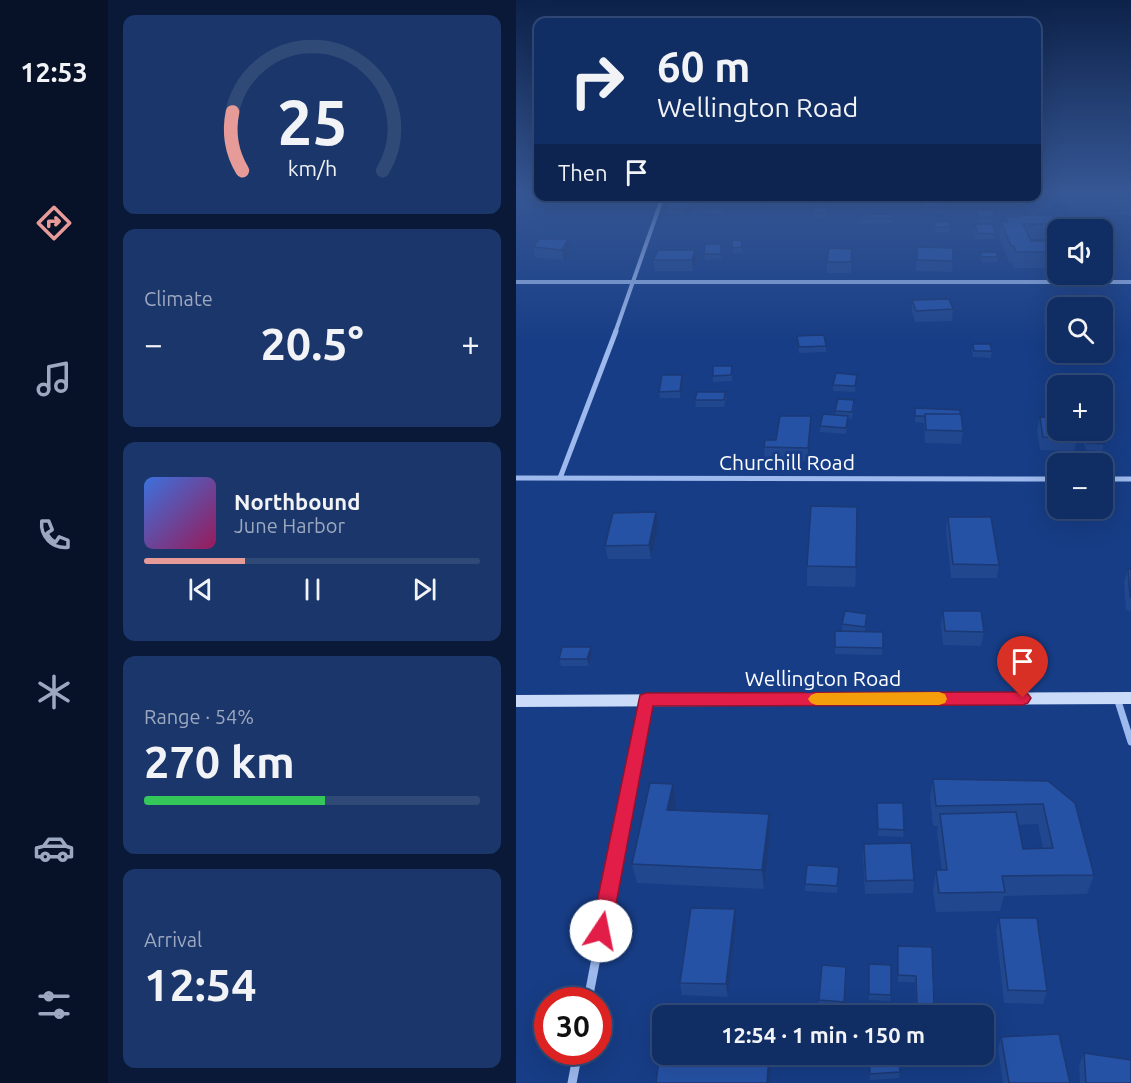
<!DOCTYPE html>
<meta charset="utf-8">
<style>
body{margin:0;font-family:Ubuntu,sans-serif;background:#1a366a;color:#f1f3f6;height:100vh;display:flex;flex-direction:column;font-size:22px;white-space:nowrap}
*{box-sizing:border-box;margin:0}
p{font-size:20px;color:#9ca8bf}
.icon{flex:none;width:33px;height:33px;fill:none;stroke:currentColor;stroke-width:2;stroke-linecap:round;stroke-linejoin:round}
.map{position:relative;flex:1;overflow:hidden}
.sheet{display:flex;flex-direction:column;gap:15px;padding:15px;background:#091937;width:408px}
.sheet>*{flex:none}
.hud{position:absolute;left:18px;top:18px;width:507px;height:183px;border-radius:12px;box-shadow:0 6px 24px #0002,0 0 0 2px #304a78;background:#112e64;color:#f1f3f6;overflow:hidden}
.tools{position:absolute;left:531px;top:219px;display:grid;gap:12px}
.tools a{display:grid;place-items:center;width:66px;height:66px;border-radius:12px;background:#112e64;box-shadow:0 6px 24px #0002,0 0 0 2px #304a78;font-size:30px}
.speed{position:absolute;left:18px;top:987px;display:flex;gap:12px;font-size:30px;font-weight:700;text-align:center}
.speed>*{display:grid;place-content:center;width:78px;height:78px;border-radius:50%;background:#112e64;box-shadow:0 6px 24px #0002,0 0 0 2px #304a78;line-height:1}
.speed .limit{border:9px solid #d22;background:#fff;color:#111}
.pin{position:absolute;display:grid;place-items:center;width:51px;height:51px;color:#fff;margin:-62px -26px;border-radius:50% 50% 50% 0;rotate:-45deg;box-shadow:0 0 6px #0007}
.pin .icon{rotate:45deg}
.me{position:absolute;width:66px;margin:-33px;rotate:11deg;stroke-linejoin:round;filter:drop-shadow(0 0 4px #0008)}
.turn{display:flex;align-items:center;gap:21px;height:126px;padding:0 24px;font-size:27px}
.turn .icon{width:78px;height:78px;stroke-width:2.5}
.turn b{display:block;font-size:42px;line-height:51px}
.then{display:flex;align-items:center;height:57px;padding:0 24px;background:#0003;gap:12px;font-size:22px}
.big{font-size:45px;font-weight:700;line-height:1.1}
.sheet .widget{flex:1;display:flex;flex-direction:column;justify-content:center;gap:9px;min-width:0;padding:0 21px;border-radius:12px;background:#1a366a}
.sheet .dial{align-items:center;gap:0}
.dial svg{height:156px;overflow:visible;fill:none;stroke:#304a78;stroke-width:7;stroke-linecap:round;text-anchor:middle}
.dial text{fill:#f1f3f6;stroke:none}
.song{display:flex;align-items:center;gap:18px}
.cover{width:72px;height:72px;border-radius:9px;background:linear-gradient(135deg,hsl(220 70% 55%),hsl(330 70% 35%))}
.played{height:6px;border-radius:3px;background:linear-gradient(90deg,#e69b98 30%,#304a78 30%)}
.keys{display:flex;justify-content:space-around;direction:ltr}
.heat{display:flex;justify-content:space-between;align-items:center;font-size:33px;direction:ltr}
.charge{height:9px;border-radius:4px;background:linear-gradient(90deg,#34c759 54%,#304a78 0)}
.trip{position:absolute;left:136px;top:1005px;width:342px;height:60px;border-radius:12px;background:#112e64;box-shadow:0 6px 24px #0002,0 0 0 2px #304a78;font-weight:700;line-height:60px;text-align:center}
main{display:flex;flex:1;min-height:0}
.tabs{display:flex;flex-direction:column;width:108px;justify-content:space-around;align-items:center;background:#071228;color:#9ca8bf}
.tabs .icon{width:42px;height:42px}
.tabs .on{color:#e69b98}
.tabs b{font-size:27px;color:#f1f3f6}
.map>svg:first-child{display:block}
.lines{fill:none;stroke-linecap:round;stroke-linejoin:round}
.minor-far3{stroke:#9db9ed;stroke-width:4}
.minor-far2{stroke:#9db9ed;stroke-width:5}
.minor-far1{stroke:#9db9ed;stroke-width:7}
.minor{stroke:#9db9ed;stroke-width:9}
.secondary{fill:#cadaf9;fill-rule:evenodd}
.wall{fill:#21478e;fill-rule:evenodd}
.shaded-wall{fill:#1b3974}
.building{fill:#2652a5;stroke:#1b3974;stroke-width:1.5}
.route{fill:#e11d48;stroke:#92132f;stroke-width:1.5}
.slow{fill:#f59e0b}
.labels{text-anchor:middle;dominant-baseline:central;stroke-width:6;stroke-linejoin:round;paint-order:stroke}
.street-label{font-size:21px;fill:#fff;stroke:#173d86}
</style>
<main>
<nav class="tabs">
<b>12:53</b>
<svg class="icon on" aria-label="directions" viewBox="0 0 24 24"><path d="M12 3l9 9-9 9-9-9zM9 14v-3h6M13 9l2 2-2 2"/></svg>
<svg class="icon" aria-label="music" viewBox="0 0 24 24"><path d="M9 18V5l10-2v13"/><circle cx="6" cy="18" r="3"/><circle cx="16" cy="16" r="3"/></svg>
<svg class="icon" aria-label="phone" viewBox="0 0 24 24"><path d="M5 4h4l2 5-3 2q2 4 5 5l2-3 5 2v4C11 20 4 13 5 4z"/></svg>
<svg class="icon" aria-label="climate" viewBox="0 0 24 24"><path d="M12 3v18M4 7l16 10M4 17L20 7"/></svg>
<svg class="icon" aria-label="car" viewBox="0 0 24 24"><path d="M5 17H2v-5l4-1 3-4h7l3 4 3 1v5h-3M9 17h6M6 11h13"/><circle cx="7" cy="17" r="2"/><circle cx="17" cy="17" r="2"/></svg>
<svg class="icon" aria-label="filters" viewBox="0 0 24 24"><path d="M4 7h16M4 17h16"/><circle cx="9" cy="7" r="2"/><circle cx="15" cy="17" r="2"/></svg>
</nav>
<section class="sheet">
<div class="widget dial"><svg viewBox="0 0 100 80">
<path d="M14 69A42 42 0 1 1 86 69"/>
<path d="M14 69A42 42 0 0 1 9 39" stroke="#e69b98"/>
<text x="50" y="56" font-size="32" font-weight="700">25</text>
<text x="50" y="72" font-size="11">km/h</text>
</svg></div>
<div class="widget"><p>Climate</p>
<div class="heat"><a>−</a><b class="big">20.5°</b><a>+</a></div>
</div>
<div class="widget">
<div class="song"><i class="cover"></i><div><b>Northbound</b><p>June Harbor</p></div></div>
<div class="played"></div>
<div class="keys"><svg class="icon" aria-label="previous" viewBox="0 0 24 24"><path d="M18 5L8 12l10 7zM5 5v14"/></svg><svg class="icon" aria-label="pause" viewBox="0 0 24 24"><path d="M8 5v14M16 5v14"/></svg><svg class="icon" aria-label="next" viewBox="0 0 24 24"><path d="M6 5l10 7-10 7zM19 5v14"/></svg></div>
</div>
<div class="widget"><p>Range · 54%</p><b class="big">270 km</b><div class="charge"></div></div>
<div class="widget"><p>Arrival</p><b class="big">12:54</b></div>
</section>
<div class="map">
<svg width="615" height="1083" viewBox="0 0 615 1083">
<rect width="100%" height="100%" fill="#173d86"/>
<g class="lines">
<path class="minor-far3" d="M0,282H615
M99,333L147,196"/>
<path class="minor-far2" d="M0,478L542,479
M44,478L100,331
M586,479H615"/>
<path class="minor-far1" d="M601,698L615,742
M118,762L130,700"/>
<path class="minor" d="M72,1000L118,760
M56,1083L62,1052"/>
<path class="secondary" d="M615,692V704L0,707V695Z"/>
</g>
<path class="wall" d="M0,192H12V194H21L23,204L18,210H0Z
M544,192H615V215L556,216Z
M180,196L212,205L208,214L177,213L176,203Z
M405,200L428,208V213L406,212Z
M176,203V209L169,215L151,213L150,208Z
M312,207L311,218H296V213Z
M462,209L478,210L477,223L461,222Z
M344,215L377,218V223L344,224Z
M489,216L540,224L537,239H514L515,241L538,252L535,268H498L495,262H493L483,237L485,222H488Z
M418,222L434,227L433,232H420L418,228Z
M459,224L479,234V239H460L458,230Z
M215,240L226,247L227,253L217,254Z
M17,247L54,250L48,260L19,258Z
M401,247L437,261L436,272L400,271Z
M205,249V259L189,260L188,254Z
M336,249L335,273H311V262Z
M179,250L180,261L177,271H139L137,260Z
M464,252L482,257L481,262L466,263L464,258Z
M396,300L437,309L436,321L399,322L396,312Z
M530,310H542V340H532L528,321Z
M281,336L310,346V352L283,353Z
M457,344L476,351L475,358L457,357L456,350Z
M216,366V381L197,382V376Z
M166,375L167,381L164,398H144L143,392Z
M341,375L339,392L317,391V385Z
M209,392L210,398L208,407H180L179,400Z
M338,400V407L336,419L332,418L330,434L304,432V426L319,415V411Z
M399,408L447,431L445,444L409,443L408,423L399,422Z
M295,416V428L292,461L249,460L248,447Z
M524,417L561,438L558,451L524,450L521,430Z
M570,436L588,444L586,451L570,450L568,443Z
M432,517L483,565L481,578H435L430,530Z
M142,526L135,559H92L89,546Z
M291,566L340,567L339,587L291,586Z
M612,569H615V611L610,610L608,582Z
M427,611L468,632L465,646L427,645L425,625Z
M351,614L349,632L367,648L366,655L319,654V631H326V624Z
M75,647L76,654L73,666H45L43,659Z
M417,779L532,781L578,875L571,894L488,896L484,911L420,912L417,890L420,870H426L421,833L422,826H417L414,799ZM522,824L527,848L507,849L502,825Z
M361,803L388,830L387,837L362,836Z
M160,804L159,810L253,814L254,834L248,889L121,883L116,864Z
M348,844L398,880L397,893L349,894L347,858Z
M323,867L321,893L289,891V884Z
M483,918L531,991L527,1004L488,1003L480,931Z
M220,923L212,997L166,995L164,983Z
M382,946L418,1005L417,1012L400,1011L399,982H382Z
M330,967L327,1008L303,1007V1000Z
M353,971L375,995L374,1001L353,1000Z
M485,1037L554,1083H487L482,1049Z
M568,1053L615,1083H564L563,1065Z
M352,1054H383L384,1072L383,1078L354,1080Z"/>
<path class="shaded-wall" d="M21,194L23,204L18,210L16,200Z
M211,196L212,205L208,214L207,204Z
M176,203V209L169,215L168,210Z
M52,239L54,250L48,260L46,250Z
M179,250L180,261L177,271L176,260Z
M166,375L167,381L164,398V391Z
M295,416V428L292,461V448Z
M140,512L142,526L135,559L133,545Z
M75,647L76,654L73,666L71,659Z
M157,784L160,804L155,830L151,810Z
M253,814L254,834L248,889L246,870Z
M219,909L220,923L212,997L210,984Z
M253,1054H255L254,1083H251Z"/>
<path class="building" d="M0,192H10L8,194H21L16,200H0Z
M556,192H615V197L559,198Z
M180,196H211L207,204L176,203Z
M405,200L428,201V208L406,207Z
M158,201L176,203L168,210L150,208Z
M297,207H312L311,213H296Z
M462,209L478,210V218L461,217Z
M376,214L377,218H344V215Z
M536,215L540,224H507L515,241H533L538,252H500L498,246H495L485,222H491L489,216Z
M418,222H432L434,227H420Z
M459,224H477L479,234L461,233Z
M23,239H52L46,250L17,247Z
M215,240H225L226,247L217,248Z
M189,244H205V254H188Z
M401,247L437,248V261L401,260Z
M313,248L336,249L335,262H311Z
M142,250H179L176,260H137Z
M464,252H480L482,257H466Z
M433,299L437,309L400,311L396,300Z
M530,310H542V329L534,328Z
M308,335L310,346L283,347L281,336Z
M457,344H474L476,351H458Z
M197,366H216L215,375L197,376Z
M320,373L341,375L339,386L317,385Z
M146,375H166L164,391L143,392Z
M181,392H209L208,400H179Z
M322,399L338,400L336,412L319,411Z
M399,408L444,410V414H409V416H399Z
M307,414L332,416L330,428L304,426Z
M409,414H445L447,431L410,430Z
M264,416H295L292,448L248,447L249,440H260Z
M524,417L542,418V430H559L561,438L527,437Z
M570,436H585L588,444L571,443Z
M295,506L341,507L340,567L291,566Z
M140,512L133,545L89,546L97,513Z
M432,517H475L483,565L437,564Z
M612,569H615V597H614Z
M329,611L351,614L349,627L326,624Z
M427,611H465L468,632L429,631Z
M319,631L367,632V648L319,647Z
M46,647H75L71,659H43Z
M417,779L532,781L559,803L578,875L486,876L489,892L423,893L420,870H431L424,814L500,812L507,849L537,848L527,804L420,806Z
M134,783L157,784L151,810L253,814L246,870L116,864Z
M361,803H387L388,830L362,829Z
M395,843L398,880L350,881L348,844Z
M291,865L323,867L321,886L289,884Z
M175,908L219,909L210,984L164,983Z
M483,918H521L531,991L492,990Z
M382,946L416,947L418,1005H401L400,976L382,975Z
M353,964L375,965V995L353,994Z
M306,965L330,967L328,1002L303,1000Z
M543,1034L554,1083H493L485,1037Z
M146,1036L147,1054H253L251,1083H140Z
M568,1053L615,1060V1083H570Z
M353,1054H383L384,1072L354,1074Z"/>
<linearGradient id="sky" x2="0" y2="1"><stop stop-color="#0d224a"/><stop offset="0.56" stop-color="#365795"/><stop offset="1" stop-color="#365795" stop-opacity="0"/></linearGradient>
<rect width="615" height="343" fill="url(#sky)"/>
<path class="route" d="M507,692L512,694L515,698L512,703L507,705L137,706L95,931L92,938L85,941L78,938L75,931L124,695L130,693Z"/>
<path class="slow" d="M423,692L429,694L431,699L429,703L423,705H300L295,703L292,699L295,695L300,693Z"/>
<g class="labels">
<g class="street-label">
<text x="271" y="462">Churchill Road</text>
<text x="307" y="678">Wellington Road</text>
</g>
</g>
</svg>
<div class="tools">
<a><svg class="icon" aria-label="sound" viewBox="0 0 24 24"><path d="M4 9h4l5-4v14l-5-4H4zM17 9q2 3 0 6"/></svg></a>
<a><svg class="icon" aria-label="search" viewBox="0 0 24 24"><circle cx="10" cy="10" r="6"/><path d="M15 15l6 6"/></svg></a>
<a>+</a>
<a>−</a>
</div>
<div class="speed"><div class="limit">30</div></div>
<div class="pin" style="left:507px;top:698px;background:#d93025"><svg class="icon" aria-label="arrive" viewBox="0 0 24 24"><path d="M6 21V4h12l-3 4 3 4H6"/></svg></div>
<svg class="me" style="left:85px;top:931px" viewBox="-20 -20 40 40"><circle r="19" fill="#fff"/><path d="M0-13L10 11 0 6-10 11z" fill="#e11d48"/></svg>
<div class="trip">12:54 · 1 min · 150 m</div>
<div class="hud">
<div class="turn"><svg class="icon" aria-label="right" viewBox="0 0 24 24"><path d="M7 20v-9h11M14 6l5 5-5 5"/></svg><div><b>60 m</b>Wellington Road</div></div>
<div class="then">Then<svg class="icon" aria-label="arrive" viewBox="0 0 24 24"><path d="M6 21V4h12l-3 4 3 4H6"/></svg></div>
</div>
</div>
</main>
